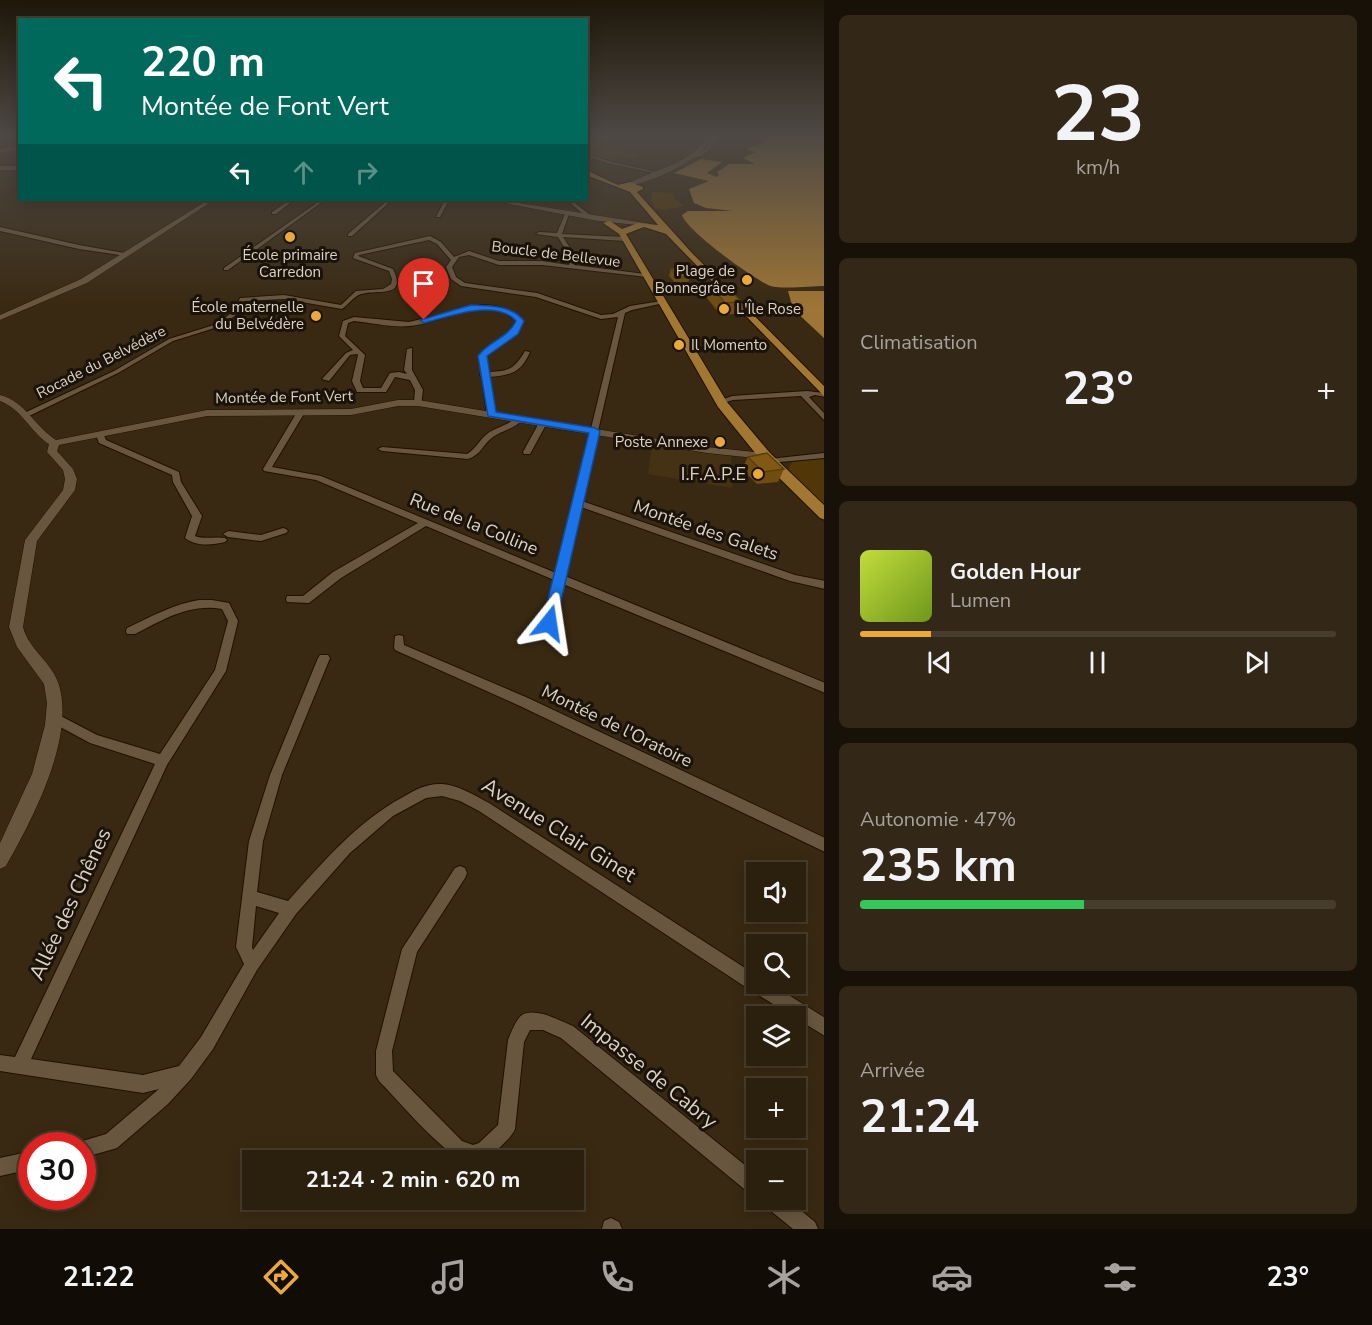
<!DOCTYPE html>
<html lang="fr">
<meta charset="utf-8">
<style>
body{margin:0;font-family:"Nunito Sans",sans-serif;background:#332717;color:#f1f3f6;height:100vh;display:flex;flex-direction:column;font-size:22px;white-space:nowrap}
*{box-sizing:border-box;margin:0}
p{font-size:20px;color:#a6a29e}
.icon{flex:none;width:33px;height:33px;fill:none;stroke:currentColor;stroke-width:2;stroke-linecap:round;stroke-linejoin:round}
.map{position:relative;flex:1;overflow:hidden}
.details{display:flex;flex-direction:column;gap:15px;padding:15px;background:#181108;width:548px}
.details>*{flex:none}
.hud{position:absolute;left:18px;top:18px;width:570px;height:183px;border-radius:0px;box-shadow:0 3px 15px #0003,0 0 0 2px #473d2e;background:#00695c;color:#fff;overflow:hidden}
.tools{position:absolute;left:746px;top:862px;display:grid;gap:12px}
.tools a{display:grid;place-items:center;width:60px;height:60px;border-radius:0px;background:#2b1f0e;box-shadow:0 3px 15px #0003,0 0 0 2px #473d2e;font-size:30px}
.speed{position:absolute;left:18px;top:1132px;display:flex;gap:12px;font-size:30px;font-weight:700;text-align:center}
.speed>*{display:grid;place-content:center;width:78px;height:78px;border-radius:50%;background:#2b1f0e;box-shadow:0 3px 15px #0003,0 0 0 2px #473d2e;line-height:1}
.speed .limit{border:9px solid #d22;background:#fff;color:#111}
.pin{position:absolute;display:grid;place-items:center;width:51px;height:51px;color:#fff;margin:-62px -26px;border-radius:50% 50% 50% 0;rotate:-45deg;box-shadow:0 0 6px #0007}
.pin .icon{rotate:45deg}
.me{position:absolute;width:66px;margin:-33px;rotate:15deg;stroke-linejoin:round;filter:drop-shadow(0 0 4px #0008)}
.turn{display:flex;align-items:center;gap:21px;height:126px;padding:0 24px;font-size:27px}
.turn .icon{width:78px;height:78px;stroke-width:2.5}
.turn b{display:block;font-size:42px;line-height:51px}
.lanes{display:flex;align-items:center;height:57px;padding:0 24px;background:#0003;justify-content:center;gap:30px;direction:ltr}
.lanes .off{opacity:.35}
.big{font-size:45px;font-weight:700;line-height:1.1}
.details .card{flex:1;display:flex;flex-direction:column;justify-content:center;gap:9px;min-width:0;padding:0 21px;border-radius:9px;background:#332717}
.details .dial{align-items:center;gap:0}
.dial b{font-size:78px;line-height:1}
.song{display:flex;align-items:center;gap:18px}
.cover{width:72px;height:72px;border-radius:9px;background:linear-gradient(135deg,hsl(70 70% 55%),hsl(80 70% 35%))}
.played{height:6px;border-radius:3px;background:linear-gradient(90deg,#eca93a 15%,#473d2e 15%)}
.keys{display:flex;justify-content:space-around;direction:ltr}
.heat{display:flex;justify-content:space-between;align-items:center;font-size:33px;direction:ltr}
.charge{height:9px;border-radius:4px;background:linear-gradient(90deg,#34c759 47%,#473d2e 0)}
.trip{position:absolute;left:242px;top:1150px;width:342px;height:60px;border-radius:0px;background:#2b1f0e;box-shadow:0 3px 15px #0003,0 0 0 2px #473d2e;font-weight:700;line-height:60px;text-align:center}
.dock{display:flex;height:96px;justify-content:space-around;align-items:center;background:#110c06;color:#a6a29e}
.dock .icon{width:42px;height:42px}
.dock .active{color:#eca93a}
.dock b{font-size:27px;color:#f1f3f6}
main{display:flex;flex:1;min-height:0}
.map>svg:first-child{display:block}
.built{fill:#453113}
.green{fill:#513607}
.water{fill:#9e7535}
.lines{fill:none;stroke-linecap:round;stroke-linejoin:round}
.minor-casing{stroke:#201100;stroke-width:2}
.tertiary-casing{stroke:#201100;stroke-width:1}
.secondary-casing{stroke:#201100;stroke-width:1}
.primary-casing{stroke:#201100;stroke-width:2}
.minor{fill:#68573e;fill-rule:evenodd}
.tertiary{fill:#68573e;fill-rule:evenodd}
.secondary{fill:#68573e;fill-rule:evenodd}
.primary{fill:#a27731;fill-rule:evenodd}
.wall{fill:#6f4d11}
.building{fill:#815914;stroke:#5a3e0e;stroke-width:1.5}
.route{fill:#1a73e8;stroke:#114b97;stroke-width:1.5}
.poi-dot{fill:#eca93a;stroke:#1b130a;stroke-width:2}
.labels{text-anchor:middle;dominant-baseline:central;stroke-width:6;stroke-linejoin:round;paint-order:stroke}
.far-street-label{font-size:15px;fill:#dcd2c4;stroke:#1b130a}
.far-poi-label{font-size:15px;fill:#dcd2c4;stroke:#1b130a;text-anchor:end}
.poi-label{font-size:18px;fill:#dcd2c4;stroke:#1b130a;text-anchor:end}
.street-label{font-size:18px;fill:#dcd2c4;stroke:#1b130a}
.near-street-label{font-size:21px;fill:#dcd2c4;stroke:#1b130a}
</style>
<main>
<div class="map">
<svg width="825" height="1229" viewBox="0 0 825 1229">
<rect width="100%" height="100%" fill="#392912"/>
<path class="built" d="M652,443L731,456L733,485L731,488L648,474Z"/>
<path class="green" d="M586,139L605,141L602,146L640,155L632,159L619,157L609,162L587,153Z
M652,192L673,193L675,199L684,206L664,210L655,208L651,200Z
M824,458V505L788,470L792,462Z"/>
<path class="water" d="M770,136H824V286C811,286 779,290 768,285C751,277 687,231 682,215L688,211H733L706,208L694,203L689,189L709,181L674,173L701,159L722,162L707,173L717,177L719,175L717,172L729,164H755L743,158L756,152L747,150L748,147L761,145Z
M788,291H824V338L793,309Z"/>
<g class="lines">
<defs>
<path id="minor" d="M7,136L6,137L0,139V137Z
M714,136H718C712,150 702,159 687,158V156C700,155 708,149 714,136Z
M586,154L612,162L661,173L659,174L611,164L586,156Z
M586,184L591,186V188L586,189Z
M290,200H294L276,214H272V212Z
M321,200H325L228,270H224V268Z
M388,200H392L352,236H348V234Z
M445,200H449L440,217H436Z
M567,200H571L589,214L600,219L598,220L585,216Z
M567,213L569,214L562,234L625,237L628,239L625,241L563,237L576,257L574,265L645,274L647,275V277L542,265H499L469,255L459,257L452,267L456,277L465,283L537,293L601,315L613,314L630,306L661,301L664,303L632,310L625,313L582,501L795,575L825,581V589L790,581L581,507L565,576L825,683V693L563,584L554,623L553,626H545L544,623L554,580L426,526L341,578L309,603L287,602L286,599L287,596H303L333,572L418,523L316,480L264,471L263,469L297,412L301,410L305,412L272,467L321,476L556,573L618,317L601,319L536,297L461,286L451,279L446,267L451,260L437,244L429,240L359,255L358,256L393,269C408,299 377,289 361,294C354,296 348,305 342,309L284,299L244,301L240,312L221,326L173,341L118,373L29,416L22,414L114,371L169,339L217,324L235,310L240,298L284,295L341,305L356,291L383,289L391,284L392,279L389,271L353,258L355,253L430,236L441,242L454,257L469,251L499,261H542L569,265L570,257L558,237L536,234L539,232L557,233L565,214Z
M0,227L79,245L130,254L127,256L79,249L0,231Z
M721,286L724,288L723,289L714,293H655L652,291L655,289H713Z
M481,305C498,305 510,309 523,321L517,333L486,356L489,372C510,371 514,369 525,351L530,352C521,373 511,375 489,377L494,416L487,414L482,377L480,375L482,373L480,356C491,343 511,338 517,321C513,319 510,315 506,313C479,299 438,323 410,326C392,328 373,323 354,321L348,323L345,336L365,355L360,381L363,388H381L390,373L399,372L407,374L404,370L407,349L412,348V370L423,390L421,405L414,403L415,390L410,380L395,377L386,392H357L352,381L358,355L357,354L350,355L329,381L322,379L346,353L353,350L339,336L343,321L354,317L409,322Z
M807,391L825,393V397L815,395L809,397L825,414V421L801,396L733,400L720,404L716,402L732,396Z
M516,417H522L523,419C515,429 503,430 493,437C483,444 481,455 468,459L382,451L378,449L382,447L467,454C476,449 479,440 487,434C496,427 508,426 516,417Z
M540,421H546L547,423L530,454H524L523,452Z
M97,433H103L106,440L179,472L181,482L202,516L195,536C205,540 215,536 225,538L227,540L225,542C212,545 197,547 185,538L192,516L173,482L172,475L99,443L96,435Z
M825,453V458L769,463L765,461L769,459Z
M283,528L286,529L288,531L286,533L261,541L228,537L223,534L228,531L261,535Z
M199,600H212L229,603L238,621L226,671L167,765L31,1059L143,1075L179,1066L201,1037L244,964L236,947L249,841L270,775L318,658L320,655H328L330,658L282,775L263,841L257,892L288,901C323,862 357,822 403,797C415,790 427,783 442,784C458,785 474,795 489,803L756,975V984H771L825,1018V1036L750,990L479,811L460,801L442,796L426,798L393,816L350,853L296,914L257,970L213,1049L191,1079L168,1104L117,1148L82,1158V1146H74L76,1143L106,1134L159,1089L143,1093L0,1071V1055L15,1057L155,764L90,743L51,722L49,718L51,714L55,713L97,735L160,754L215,670L228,621L222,609C189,603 163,620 135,634H127L126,631L127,628C151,617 173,604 199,600ZM256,906L279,913L253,950L252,947Z
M399,635L403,636L404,645L528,698L825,838V852L520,706L395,650L394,647L395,636Z
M460,866L465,868L467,873L465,878L417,952L392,1051L393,1071L462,1141L473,1145L479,1143L498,1125L508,1040C511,1033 516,1019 522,1015C536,1007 560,1021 573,1026L756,1174V1195L749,1193L561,1038L543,1030H530L524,1042L515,1129C511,1138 504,1143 497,1150C488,1159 476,1164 464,1160C441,1152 398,1100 379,1081L376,1075V1051L402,949L455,868Z
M32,1151V1169L0,1176V1158Z
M764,1200H788L815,1222L818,1229H793L766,1207Z
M611,1218L619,1222L622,1229H602L604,1221Z"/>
<path id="tertiary" d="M20,146V149L0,153V149Z
M208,200H214L87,283L0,320V315L81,279Z
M0,395C26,402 34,426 56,440L207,410L351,409L398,400H418L707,447L765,453L770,456L765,459L707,453L418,406H398L351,415L207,416L59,445L57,451L73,469L77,479L75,490L37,541L23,627C29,650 52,662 59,685C75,739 32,820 6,866L0,869V843L32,774L45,725L47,703L44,684L17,647L9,627L25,540L63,490L65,479L63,470L47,452L49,444C30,432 22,409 0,401Z"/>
<path id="secondary" d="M708,136H713C698,163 658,179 630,186L627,184C653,170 691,164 708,136Z
M0,166H20V170H0Z
M489,200H500L651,224L647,226L598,221Z"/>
<path id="primary" d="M586,170L618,185L630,182L643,187V189L637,192L692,253L825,387V397L666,234L644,227L626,234L727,402L770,453L825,506V520L820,518L760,459L718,407L619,234L603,223L610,221L622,229L638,223L658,225L630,192L586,175Z"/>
</defs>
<use href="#minor" class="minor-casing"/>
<use href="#tertiary" class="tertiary-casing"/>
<use href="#secondary" class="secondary-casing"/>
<use href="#primary" class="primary-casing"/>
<use href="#minor" class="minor"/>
<use href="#tertiary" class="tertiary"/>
<use href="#secondary" class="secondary"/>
<use href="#primary" class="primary"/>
</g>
<path class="wall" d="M671,269L690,277L688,284L677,285L669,276Z
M710,285L740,300L736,312H734V314L721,315L706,297Z
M748,457L784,469L778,482L757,484L742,469Z"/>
<path class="building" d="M671,269H682L690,277L679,278Z
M710,285H724L740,300H736L738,302L725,303Z
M767,453L784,469L763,472L748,457Z"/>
<linearGradient id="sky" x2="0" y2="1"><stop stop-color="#1f170a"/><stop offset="0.44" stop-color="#4e4944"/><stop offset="1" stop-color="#4e4944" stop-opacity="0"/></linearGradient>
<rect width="825" height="308" fill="url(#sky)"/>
<path class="route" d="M471,305C489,306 512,305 524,321L518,334L487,356L496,412L595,428L600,431L556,623L549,628L542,623L589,433L488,416L478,356C489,341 508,338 516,321C496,298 448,317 424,323L420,320Z"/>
<g class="poi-dot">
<circle cx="290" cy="237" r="6"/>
<circle cx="747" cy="280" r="6"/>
<circle cx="724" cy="309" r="6"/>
<circle cx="316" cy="316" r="6"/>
<circle cx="679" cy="345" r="6"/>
<circle cx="720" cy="442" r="6"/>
<circle cx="758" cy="474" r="6"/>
</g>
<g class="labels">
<g class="far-street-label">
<text transform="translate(556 254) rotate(7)">Boucle de Bellevue</text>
<text transform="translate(101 362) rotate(-27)">Rocade du Belvédère</text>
<text transform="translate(284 397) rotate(-1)">Montée de Font Vert</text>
</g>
<g class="far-poi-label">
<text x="290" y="255" text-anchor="middle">École primaire<tspan x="290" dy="17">Carredon</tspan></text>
<text x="735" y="271">Plage de<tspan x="735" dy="17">Bonnegrâce</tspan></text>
<text x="304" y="307">École maternelle<tspan x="304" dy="17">du Belvédère</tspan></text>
<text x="736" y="309" text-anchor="start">L'Île Rose</text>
<text x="691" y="345" text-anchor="start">Il Momento</text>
<text x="708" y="442">Poste Annexe</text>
</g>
<g class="poi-label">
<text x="746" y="474">I.F.A.P.E</text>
</g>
<g class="street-label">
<text transform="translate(474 524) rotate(22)">Rue de la Colline</text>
<text transform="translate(706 530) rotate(19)">Montée des Galets</text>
<text transform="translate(617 726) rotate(26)">Montée de l'Oratoire</text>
</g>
<g class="near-street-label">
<text transform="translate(559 830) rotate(32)">Avenue Clair Ginet</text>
<text transform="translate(70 904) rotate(-65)">Allée des Chênes</text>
<text transform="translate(649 1071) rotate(39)">Impasse de Cabry</text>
</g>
</g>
</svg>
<div class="tools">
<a><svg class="icon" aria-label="sound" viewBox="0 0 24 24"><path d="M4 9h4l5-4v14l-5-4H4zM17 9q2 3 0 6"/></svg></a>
<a><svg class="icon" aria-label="search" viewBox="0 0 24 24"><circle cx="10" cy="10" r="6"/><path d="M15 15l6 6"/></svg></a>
<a><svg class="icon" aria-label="layers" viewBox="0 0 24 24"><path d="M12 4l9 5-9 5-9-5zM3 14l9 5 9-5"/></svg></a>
<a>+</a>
<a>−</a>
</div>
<div class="speed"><div class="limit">30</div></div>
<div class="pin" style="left:424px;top:320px;background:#d93025"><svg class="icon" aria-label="arrive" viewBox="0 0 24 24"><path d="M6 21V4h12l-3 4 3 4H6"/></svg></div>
<svg class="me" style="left:549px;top:623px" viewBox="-20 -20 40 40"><path d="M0-17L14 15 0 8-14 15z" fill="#1a73e8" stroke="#fff" stroke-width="4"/></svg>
<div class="trip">21:24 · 2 min · 620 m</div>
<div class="hud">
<div class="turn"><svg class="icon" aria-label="left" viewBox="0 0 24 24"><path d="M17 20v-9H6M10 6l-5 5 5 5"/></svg><div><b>220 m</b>Montée de Font Vert</div></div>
<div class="lanes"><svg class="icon" aria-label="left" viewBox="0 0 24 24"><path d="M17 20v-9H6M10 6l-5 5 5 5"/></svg><svg class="icon off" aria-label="ahead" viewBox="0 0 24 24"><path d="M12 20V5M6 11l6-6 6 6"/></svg><svg class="icon off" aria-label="right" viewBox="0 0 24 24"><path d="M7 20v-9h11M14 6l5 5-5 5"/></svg></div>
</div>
</div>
<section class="details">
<div class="card dial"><b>23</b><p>km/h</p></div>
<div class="card"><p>Climatisation</p>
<div class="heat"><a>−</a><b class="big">23°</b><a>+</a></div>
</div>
<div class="card">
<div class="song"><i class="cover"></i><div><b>Golden Hour</b><p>Lumen</p></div></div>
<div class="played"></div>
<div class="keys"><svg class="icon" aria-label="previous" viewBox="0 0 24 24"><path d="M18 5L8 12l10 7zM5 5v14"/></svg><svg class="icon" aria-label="pause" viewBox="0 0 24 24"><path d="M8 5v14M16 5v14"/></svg><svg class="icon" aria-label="next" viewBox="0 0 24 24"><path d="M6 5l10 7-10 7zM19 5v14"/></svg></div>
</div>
<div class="card"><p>Autonomie · 47%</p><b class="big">235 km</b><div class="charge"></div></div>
<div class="card"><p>Arrivée</p><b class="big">21:24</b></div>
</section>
</main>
<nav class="dock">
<b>21:22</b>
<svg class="icon active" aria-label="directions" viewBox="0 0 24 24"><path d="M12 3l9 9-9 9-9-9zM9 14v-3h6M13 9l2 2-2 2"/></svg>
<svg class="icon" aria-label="music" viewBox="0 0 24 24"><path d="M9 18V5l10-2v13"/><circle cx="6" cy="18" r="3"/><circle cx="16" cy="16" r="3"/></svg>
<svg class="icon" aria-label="phone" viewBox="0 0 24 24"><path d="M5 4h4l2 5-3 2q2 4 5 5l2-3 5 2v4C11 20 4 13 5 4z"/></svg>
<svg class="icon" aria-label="climate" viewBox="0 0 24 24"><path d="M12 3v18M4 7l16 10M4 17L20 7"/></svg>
<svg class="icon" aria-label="car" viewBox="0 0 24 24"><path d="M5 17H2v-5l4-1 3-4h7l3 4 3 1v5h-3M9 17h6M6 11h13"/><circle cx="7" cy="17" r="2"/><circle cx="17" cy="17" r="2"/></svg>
<svg class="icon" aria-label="filters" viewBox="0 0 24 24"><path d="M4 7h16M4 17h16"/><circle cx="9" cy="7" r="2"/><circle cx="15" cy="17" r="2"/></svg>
<b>23°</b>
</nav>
